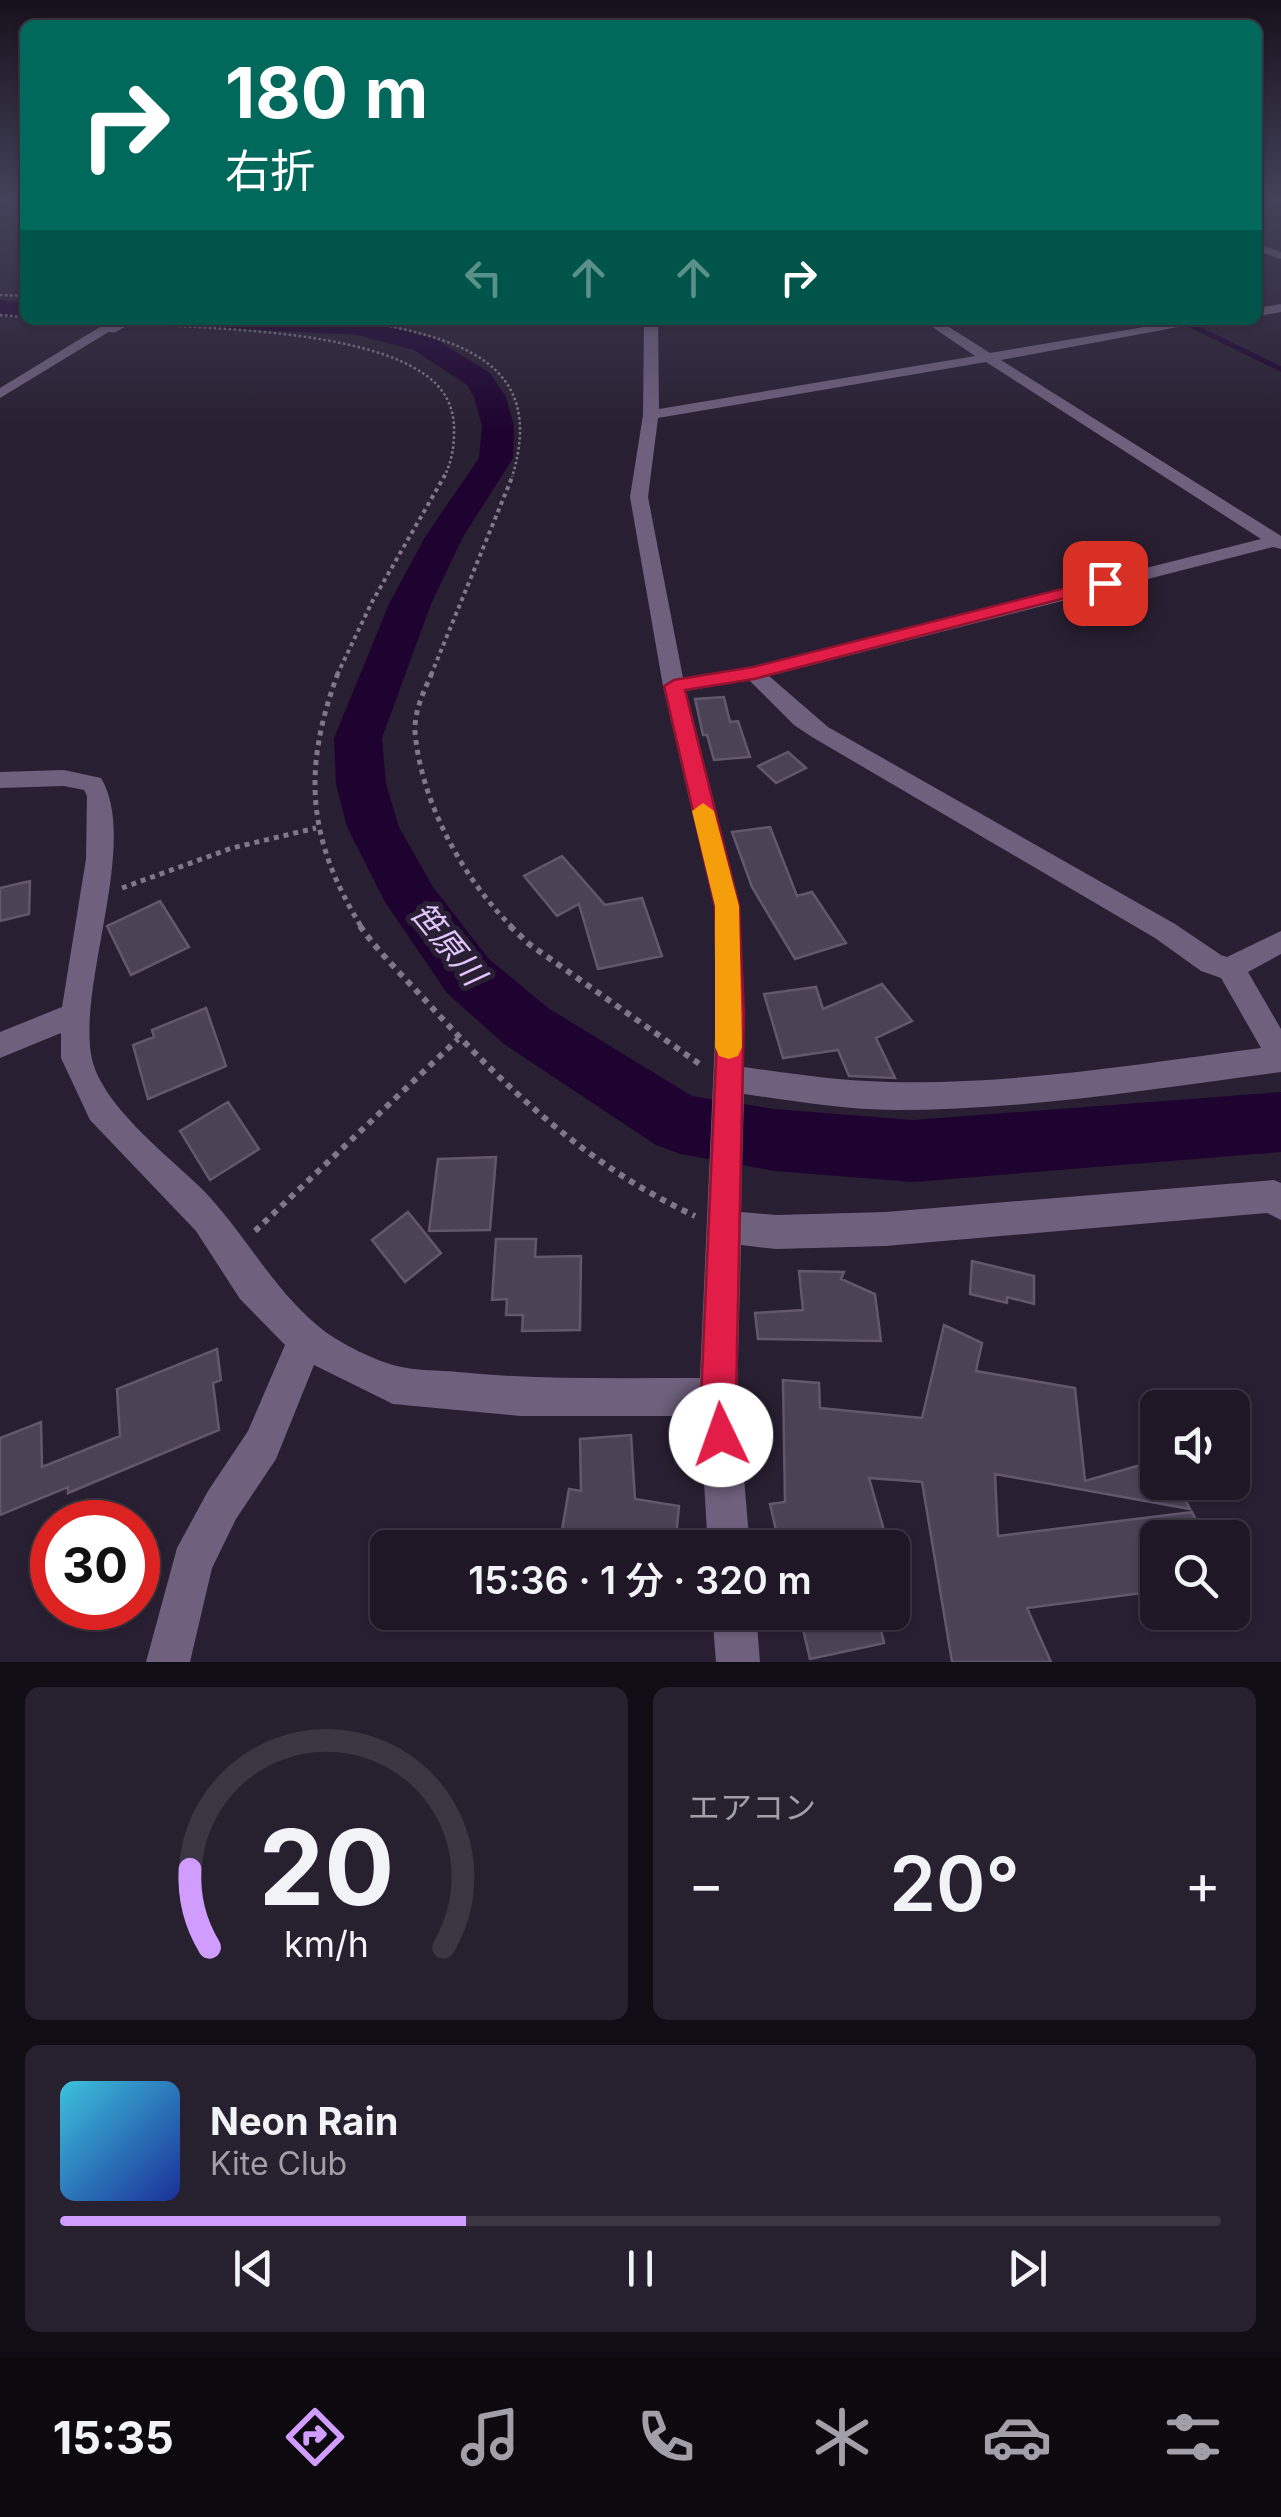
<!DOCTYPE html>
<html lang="ja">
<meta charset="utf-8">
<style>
body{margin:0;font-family:Inter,"Noto Sans JP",sans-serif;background:#27202e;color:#f1f3f6;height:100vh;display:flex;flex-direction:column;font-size:38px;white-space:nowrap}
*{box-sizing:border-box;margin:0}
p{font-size:32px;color:#a19fa7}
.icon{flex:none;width:55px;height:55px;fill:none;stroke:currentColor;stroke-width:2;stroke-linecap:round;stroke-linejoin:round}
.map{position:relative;height:1662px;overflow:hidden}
.sheet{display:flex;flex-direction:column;gap:25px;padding:25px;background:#110d15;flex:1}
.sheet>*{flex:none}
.hud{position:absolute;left:20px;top:20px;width:1242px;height:305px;border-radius:15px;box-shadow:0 2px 8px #0004,0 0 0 2px #3c3643;background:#00695c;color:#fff;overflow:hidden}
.buttons{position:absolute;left:1140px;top:1390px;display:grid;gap:20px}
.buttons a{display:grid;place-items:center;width:110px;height:110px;border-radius:15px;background:#1f1726;box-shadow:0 2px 8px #0004,0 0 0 2px #3c3643;font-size:50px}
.speed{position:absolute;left:30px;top:1500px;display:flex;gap:20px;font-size:50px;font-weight:700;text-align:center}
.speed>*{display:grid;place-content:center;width:130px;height:130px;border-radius:50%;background:#1f1726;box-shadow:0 2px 8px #0004,0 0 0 2px #3c3643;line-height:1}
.speed .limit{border:15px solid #d22;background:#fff;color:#111}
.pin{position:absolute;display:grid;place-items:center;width:85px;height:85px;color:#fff;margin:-42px;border-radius:20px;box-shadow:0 5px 15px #0006}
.me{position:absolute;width:110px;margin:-55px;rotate:357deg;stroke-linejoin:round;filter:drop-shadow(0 0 8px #0008)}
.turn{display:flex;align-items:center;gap:35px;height:210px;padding:0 40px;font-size:45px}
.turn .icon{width:130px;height:130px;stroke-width:2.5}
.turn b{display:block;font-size:70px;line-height:85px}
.lanes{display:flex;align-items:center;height:95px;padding:0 40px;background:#0003;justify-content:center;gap:50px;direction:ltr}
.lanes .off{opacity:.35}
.big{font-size:75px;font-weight:600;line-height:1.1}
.sheet .widget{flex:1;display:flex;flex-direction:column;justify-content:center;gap:15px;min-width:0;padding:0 35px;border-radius:15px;background:#27202e}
.sheet .dial{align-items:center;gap:0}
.dial svg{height:260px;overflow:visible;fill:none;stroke:#3c3643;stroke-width:7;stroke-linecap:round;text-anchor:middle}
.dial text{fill:#f1f3f6;stroke:none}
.song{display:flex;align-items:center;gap:30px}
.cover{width:120px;height:120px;border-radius:15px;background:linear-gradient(135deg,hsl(190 70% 55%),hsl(230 70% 35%))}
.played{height:10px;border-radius:5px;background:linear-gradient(90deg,#d09dff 35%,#3c3643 35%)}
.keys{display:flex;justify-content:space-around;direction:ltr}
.heat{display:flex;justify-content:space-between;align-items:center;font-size:55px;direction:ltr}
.sheet .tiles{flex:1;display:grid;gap:25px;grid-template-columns:1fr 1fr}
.widget:last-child{grid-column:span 2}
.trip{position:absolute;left:370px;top:1530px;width:540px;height:100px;border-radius:15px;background:#1f1726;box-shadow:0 2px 8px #0004,0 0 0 2px #3c3643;font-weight:600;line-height:100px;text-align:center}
.dock{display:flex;height:160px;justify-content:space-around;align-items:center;background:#0c090f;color:#a19fa7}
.dock .icon{width:70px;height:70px}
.dock .current{color:#d09dff}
.dock b{font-size:45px;color:#f1f3f6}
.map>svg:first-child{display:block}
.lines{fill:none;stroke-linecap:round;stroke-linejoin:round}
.stream-far1{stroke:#1e0330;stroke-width:4}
.stream{stroke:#1e0330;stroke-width:5}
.river{fill:#1e0330;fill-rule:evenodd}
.building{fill:#4c4256;stroke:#62576d;stroke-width:2.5}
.path-far3{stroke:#807788;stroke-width:2.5;stroke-dasharray:2.5 2.5;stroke-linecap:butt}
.path-far2{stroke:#807788;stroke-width:4;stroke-dasharray:4 4;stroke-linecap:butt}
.path-far1{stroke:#807788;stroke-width:5;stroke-dasharray:5 5;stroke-linecap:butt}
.path{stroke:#807788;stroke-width:6;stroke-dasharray:6 6;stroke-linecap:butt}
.minor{fill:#6f607d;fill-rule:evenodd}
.minor-bridge-far1{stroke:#6f607d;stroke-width:11}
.minor-bridge{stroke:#6f607d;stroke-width:15}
.route{fill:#e11d48;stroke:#92132f;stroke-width:2.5}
.slow{fill:#f59e0b}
.labels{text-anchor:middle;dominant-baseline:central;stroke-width:10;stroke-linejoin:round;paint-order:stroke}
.water-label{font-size:32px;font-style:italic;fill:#e2c5fe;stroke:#291f32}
</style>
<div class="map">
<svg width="1281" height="1662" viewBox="0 0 1281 1662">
<rect width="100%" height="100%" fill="#291f32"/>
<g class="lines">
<path class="stream-far1" d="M1180,320L1184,322"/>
<path class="stream" d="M1180,320L1281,369"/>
<path class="river" d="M0,300L25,302V318L0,316Z
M203,320H362L434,338L490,373L506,397L514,426L513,458L463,537L431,604L382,738L386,784L399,827L433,887L489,959L548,1008L692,1096L775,1109L913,1120L1281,1092V1152L913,1182L775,1171L680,1154L656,1145L504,1044L447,993L385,902L347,827L336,784L334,738L389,604L425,537L479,458L482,426L474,397L467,385L414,350L357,335L217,328Z"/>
</g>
<path class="building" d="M724,697L730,722L738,721L750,757L714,760L707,735H703L695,699Z
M788,752L806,768L776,783L758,766Z
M770,827L797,896L812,892L846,943L795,959L752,887L732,832Z
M562,856L605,905L642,898L662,956L598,969L579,904L557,916L524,876Z
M30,881L29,914L0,921V888Z
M160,901L189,947L131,975L107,926Z
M882,984L912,1021L876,1038L895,1078L849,1076L838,1050L783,1058L764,994L816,987L823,1009Z
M206,1008L226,1066L148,1099L133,1045L154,1037L152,1030Z
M228,1102L259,1149L210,1180L180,1131Z
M496,1157L490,1230L429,1231L438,1159Z
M408,1212L441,1253L405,1282L372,1240Z
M496,1239H536L535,1257L581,1256L580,1330L522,1331L523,1315H506L507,1299L492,1300Z
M972,1261L1034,1276V1304L1007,1297V1303L970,1294Z
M799,1271L844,1272L841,1279L875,1294L881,1341L758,1339L755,1313L803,1310Z
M944,1325L982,1343L976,1371L1075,1388L1085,1481L1158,1460V1482H1176L1190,1509L995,1474L998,1536L1192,1512L1205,1538H1158V1591L1027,1608L1051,1662H952L922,1482L869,1478L889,1548H780L770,1504L785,1502L783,1380L819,1383L820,1408L922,1418Z
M217,1349L221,1380L213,1383L219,1430L68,1493V1487L0,1515V1438L41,1422L42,1467L120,1436L117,1389Z
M631,1435L635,1499L679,1506L675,1548H559L569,1489L581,1491L580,1439Z
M799,1612H877L884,1643L810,1659Z"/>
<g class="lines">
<path class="path-far3" d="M0,295L25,296
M0,315L25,317
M360,320C451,338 549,358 512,477
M144,324C219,329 363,331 424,374C445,388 455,408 454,433C454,449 451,463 444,477"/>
<path class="path-far2" d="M337,675L372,602L445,475
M431,675L513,475"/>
<path class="path-far1" d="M338,673C302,770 307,839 362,928
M432,673C424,691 414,711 415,732C421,802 463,879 513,928
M122,888L232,848L316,828"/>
<path class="path" d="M360,926C379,953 404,977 426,1001C504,1087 589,1167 695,1216
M510,926L529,944L701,1065
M255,1231L458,1039"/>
<path class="minor" d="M1258,244L1281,252V259L1258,251Z
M1281,304V312L1258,316V308Z
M644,320H658L659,409L975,356L922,320H938L990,353L1186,320H1216L1001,360L1281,536V549L1273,547L769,676L828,727L1175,924L1221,955L1227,957L1281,931V954L1248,972L1281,1029V1072C1153,1089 1025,1110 895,1110C844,1110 794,1101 744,1094L741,1212L776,1215L886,1212L1274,1180L1281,1183V1220L1267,1213L886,1246L776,1249L741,1245L737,1397L750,1548H708L700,1416H520L393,1404L314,1365L276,1459L236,1519L212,1568L190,1662H146L177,1548L208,1491L248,1431L285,1345L240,1299L196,1231L90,1120L61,1058V1033L0,1058V1032L62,1007L86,859L87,796L84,790L64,786L0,788V772L64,770L101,778C139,841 79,979 91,1054C98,1102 166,1154 200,1187C245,1232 272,1290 323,1330C341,1344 376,1361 397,1366C416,1371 438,1370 458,1372C538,1380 619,1378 700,1378L716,1015L714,906L663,686L630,497L643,415ZM986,362L1261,539L754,667L683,678L648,497L658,418ZM749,680L794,725L812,737L1155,938L1201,971L1221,978L1261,1048C1138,1064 1013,1085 889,1082C840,1081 792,1074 744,1067L740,906L686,691Z
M108,322L120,325L0,398V388Z
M712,1612H756L760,1662H716Z"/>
<path class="minor-bridge-far1" d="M118,322L122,320"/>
<path class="minor-bridge" d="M113,325L122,320"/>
</g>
<linearGradient id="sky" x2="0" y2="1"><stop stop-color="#17111c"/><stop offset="0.46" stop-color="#43425a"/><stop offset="1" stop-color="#43425a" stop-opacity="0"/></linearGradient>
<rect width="1281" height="432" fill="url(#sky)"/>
<path class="route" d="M1105,578L1114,583L1111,586L754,679L685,690L739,906L744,1014L736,1398L739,1435L734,1448L721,1453L708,1448L703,1435L701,1398L718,1014L715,906L664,686L674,680L753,667Z"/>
<path class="slow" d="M703,803L714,811L739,906L742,1047L738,1056L729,1059L719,1056L715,1047V906L692,811Z"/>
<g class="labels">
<g class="water-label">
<text transform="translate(448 943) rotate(51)">笹原川</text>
</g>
</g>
</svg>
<div class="buttons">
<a><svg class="icon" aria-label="sound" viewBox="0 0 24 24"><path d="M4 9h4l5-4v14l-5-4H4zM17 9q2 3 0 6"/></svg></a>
<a><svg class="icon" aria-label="search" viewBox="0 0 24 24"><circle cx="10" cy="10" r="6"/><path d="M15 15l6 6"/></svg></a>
</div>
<div class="speed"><div class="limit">30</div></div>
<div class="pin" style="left:1105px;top:583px;background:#d93025"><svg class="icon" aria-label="arrive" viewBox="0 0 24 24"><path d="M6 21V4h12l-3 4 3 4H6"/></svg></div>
<svg class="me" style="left:721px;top:1435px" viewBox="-20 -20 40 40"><circle r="19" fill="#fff"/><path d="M0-13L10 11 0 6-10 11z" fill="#e11d48"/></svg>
<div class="trip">15:36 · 1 分 · 320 m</div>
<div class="hud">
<div class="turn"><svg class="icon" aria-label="right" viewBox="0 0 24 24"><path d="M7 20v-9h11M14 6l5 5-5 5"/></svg><div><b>180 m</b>右折</div></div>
<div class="lanes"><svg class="icon off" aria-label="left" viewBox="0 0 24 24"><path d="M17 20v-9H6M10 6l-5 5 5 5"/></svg><svg class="icon off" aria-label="ahead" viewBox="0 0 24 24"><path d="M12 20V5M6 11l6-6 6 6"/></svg><svg class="icon off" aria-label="ahead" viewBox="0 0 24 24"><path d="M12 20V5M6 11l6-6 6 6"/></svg><svg class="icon" aria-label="right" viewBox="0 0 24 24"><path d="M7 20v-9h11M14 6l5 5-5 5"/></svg></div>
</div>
</div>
<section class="sheet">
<div class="tiles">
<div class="widget dial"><svg viewBox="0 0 100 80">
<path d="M14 69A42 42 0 1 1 86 69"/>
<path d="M14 69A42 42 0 0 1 8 45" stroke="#d09dff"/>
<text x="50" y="56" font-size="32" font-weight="700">20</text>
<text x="50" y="72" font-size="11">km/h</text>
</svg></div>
<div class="widget"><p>エアコン</p>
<div class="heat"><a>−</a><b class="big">20°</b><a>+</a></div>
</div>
<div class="widget">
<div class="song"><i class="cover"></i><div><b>Neon Rain</b><p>Kite Club</p></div></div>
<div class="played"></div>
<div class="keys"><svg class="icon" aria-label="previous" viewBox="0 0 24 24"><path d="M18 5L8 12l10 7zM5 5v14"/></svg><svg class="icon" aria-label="pause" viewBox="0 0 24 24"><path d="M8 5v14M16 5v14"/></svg><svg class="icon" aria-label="next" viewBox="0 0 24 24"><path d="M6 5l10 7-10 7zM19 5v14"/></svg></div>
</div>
</div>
</section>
<nav class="dock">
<b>15:35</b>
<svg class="icon current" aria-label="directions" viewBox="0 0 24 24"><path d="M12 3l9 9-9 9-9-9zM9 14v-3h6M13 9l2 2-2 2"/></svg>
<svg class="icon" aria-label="music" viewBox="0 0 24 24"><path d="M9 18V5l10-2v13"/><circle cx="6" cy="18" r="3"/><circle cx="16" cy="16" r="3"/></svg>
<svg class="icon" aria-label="phone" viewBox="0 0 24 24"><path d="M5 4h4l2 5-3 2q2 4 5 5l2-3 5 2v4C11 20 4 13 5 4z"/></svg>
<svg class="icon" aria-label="climate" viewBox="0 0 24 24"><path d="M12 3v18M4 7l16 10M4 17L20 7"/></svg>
<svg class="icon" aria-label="car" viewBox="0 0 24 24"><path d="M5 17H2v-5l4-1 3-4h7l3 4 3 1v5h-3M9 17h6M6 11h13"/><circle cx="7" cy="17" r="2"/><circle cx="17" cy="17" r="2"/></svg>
<svg class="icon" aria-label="filters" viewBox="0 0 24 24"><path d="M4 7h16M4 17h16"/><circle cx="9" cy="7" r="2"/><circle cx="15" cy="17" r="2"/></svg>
</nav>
